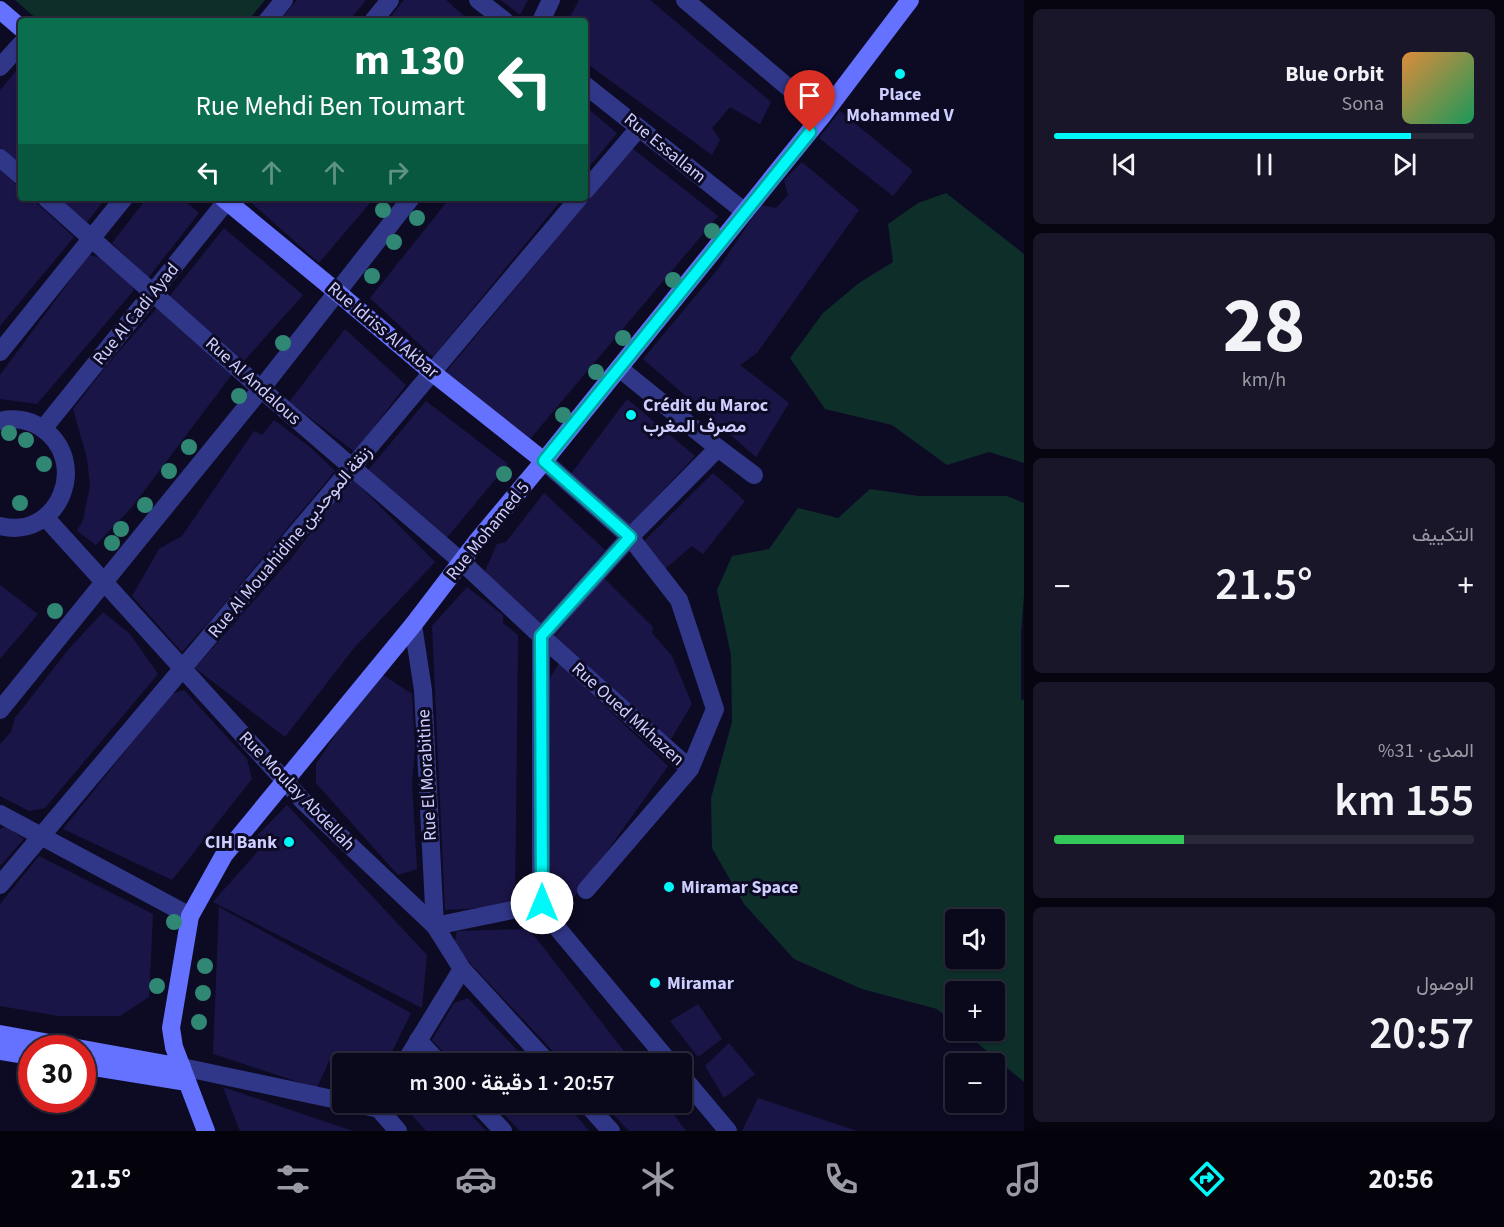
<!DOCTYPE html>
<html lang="ar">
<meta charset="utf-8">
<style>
body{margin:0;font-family:"Source Sans 3",Vazirmatn,sans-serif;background:#181628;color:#f1f3f6;direction:rtl;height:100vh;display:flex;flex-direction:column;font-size:22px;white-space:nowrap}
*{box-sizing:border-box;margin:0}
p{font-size:20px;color:#999aa3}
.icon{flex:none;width:33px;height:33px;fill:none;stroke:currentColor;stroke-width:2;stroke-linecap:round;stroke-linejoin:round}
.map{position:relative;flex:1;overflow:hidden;direction:ltr}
.panel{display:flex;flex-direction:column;gap:9px;padding:9px;background:#06040f;width:480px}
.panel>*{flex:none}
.banner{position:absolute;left:18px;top:18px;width:570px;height:183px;border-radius:6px;box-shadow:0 2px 4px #0004,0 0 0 2px #2a293a;direction:rtl;background:#0b6e4f;color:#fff;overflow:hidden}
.fabs{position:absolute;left:945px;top:909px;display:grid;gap:12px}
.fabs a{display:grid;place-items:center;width:60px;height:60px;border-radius:6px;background:#0a081b;box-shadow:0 2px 4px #0004,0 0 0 2px #2a293a;font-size:30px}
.speed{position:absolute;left:18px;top:1035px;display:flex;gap:12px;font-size:30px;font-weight:700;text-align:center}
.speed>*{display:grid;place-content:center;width:78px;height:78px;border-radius:50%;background:#0a081b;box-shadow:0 2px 4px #0004,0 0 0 2px #2a293a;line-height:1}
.speed .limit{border:9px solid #d22;background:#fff;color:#111}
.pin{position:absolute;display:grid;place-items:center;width:51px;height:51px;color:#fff;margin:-62px -26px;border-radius:50% 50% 50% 0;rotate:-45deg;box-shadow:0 0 6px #0007}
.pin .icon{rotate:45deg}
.me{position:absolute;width:66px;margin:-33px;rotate:0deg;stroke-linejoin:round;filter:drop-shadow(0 0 4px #0008)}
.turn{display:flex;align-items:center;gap:21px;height:126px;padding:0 24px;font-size:27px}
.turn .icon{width:78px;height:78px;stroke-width:2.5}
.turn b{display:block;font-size:42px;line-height:51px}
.lanes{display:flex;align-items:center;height:57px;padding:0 24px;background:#0003;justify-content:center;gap:30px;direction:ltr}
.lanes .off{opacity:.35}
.big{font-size:45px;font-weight:600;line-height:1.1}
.panel .card{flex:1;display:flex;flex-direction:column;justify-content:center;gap:9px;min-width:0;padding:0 21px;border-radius:9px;background:#181628}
.panel .dial{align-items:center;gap:0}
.dial b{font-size:78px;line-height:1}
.song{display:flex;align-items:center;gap:18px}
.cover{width:72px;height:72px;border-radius:9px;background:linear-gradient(135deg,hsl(30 70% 55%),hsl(150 70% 35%))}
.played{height:6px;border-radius:3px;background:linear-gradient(90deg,#00f9f8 85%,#2a293a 85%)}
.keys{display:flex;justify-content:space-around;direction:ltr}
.heat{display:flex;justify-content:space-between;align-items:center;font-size:33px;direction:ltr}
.charge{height:9px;border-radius:4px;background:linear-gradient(90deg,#34c759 31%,#2a293a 0)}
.trip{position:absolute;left:332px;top:1053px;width:360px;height:60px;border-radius:6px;background:#0a081b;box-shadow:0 2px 4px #0004,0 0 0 2px #2a293a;font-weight:600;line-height:60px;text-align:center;direction:rtl}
.menu{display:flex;height:96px;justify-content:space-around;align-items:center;background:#04030b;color:#999aa3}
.menu .icon{width:42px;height:42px}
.menu .current{color:#00f9f8}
.menu b{font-size:27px;color:#f1f3f6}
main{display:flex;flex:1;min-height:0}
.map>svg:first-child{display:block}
.green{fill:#0e2e2a;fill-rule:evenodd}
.building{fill:#1a1547}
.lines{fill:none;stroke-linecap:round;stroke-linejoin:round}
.street{stroke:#313788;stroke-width:18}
.secondary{stroke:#6571ff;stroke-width:18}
.tree{fill:#308773}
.route-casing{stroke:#00a2a1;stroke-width:15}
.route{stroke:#00f9f8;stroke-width:10}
.poi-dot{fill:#00f9f8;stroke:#0d0b24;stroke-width:2}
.labels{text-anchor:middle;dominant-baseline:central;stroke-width:6;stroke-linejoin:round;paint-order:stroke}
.poi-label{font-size:18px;font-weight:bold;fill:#ceceff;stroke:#0d0b24;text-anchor:start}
.street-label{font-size:18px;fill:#ceceff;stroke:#0d0b24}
</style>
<main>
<section class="panel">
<div class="card">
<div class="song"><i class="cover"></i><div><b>Blue Orbit</b><p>Sona</p></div></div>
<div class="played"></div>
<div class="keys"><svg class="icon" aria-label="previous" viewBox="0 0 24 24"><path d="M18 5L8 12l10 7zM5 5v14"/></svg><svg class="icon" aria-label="pause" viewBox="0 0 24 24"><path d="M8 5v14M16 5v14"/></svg><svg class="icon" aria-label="next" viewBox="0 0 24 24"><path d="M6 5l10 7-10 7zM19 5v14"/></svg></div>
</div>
<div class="card dial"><b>28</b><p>km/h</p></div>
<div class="card"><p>التكييف</p>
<div class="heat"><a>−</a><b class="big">21.5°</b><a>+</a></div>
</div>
<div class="card"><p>المدى · 31%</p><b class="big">155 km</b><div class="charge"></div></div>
<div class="card"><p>الوصول</p><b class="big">20:57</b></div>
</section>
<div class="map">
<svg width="1024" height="1131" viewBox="0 0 1024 1131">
<rect width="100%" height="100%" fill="#0d0b24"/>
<path class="green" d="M15,0H265L248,21H39Z
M946,193L1024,254V463L989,452L947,465L892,425L825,409L790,358L823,313L859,283L893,262L888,224L918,203Z
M870,489L919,496H1007L1024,503V595L1021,634V701L1024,699V1082L963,1031L994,1030V992H956L955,1024L937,1009L862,989L794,959L744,904L712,848L711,798L732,722L731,655L717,590L732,556L769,549L798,508L838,518ZM956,920H994V958H956Z"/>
<path class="building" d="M297,0H366L349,21H279Z
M404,0H446L470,21H387Z
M501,0H528L520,15Z
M579,0H650L771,102L760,124L730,107L712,128L720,140L712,155L585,62V21H568Z
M21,65V166L0,148V90Z
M585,106L617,133L585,172Z
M840,111L913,171L893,196L819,138Z
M632,148L718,216L530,439L446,372Z
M802,162L859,210L757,353L740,365L789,403L756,457L643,359L718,269L761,205L776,208L788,195L784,180Z
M0,170L21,189V198H31L74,237L0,326Z
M59,198H106L87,222Z
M147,198H182L199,213L148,278L112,243Z
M246,198H374L319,263Z
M450,198H563L433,357L370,298Z
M224,228L303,295L244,361L169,297Z
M89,255L103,258L128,281L134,290L37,404L0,399V375Z
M157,308L236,369L132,507L96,545L77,531L83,520L90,486L87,458L73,409L108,364Z
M345,329L406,385L355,452L289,402Z
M627,399L695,456L630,525L571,474Z
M426,401L508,464L445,540L364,475Z
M274,420L310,447L335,471L220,609L182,652L132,596L159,549L182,536L254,431L262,435Z
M713,473L745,501L703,554L692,546L660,573L640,545Z
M352,478L435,562L354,648L285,737L195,668L293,556Z
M544,493L605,550L538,625L484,573L497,544L506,542Z
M603,577L653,627L652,633L672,656L692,704L671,739L627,712L552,640Z
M0,585L38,614L0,659Z
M467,587L503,615V623L518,635L515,906L445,910L432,626Z
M103,612L130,634L158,674L45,808L29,811L0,796V744L11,732L15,718L68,650Z
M559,663L668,766L567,907L545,905V687Z
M380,673L412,694L415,747L412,784L417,869L398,875L316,783V764L347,717Z
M184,690L247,759L252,779L172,880L63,829L171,694Z
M287,805L427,955L422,1008L213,902L259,850L252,841Z
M6,826L24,839L0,866V829Z
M39,856L153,914L149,997L120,1016H58L0,1006V904Z
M219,907L411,1013L386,1064H342V1066L329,1061L317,1088L213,1054Z
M529,929L634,1064H565L454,946L457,931Z
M468,998L530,1064H455L432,1040L454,1003Z
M698,1004L722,1039L698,1057L670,1021Z
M729,1043L755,1074L724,1098L705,1066Z
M223,1087L353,1131H240Z
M758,1098L857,1131H742Z
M401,1102H459L486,1131H426Z
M492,1102H565L589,1131H520Z
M602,1102H664L686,1131H629Z"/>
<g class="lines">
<path class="street" d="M478,0L505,21
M685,0L822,116
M267,21L284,0
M373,21L390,0
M541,21L551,0
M0,67L21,44
M585,85L745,212
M0,158L21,176
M585,191L639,128
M46,198L261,389L462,562L541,636L690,769
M0,352L124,198
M619,368L718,448L754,475
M0,421C13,417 29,420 40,427C92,460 59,541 0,526
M43,429L229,198
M544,461L630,537L679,600L715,709L690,769L586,890
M45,517L303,801L435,926L462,969L549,1064
M413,625L423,690L435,926L541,904
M0,710L261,389L411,198
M0,814L190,916
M0,885L579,198
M541,904V636L630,537L718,448
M541,904L559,930L671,1064
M418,1040L440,1064
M404,1064L462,969
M182,1067L342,1101
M681,1075L728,1131
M348,1102L379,1109L398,1131
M476,1102L503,1131
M585,1102L611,1131"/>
<path class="secondary" d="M0,10L21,28
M223,198L337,292L433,373L544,461
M0,1034L182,1067
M0,1051L32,1056
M82,1065L187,1082
M206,1131L174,1047L171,1028L190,916L224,855L413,625L478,540L544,461L822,116L910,0"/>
</g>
<g class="tree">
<circle cx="383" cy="210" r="8"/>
<circle cx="417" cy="218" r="8"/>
<circle cx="712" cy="231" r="8"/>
<circle cx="394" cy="242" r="8"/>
<circle cx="372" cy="276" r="8"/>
<circle cx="673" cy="280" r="8"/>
<circle cx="623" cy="338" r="8"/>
<circle cx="283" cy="343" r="8"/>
<circle cx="596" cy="372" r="8"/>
<circle cx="239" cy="396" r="8"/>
<circle cx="563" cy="415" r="8"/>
<circle cx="9" cy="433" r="8"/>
<circle cx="26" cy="440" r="8"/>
<circle cx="189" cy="447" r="8"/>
<circle cx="44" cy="464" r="8"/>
<circle cx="169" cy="471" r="8"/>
<circle cx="504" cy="474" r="8"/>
<circle cx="20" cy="503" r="8"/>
<circle cx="145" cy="505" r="8"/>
<circle cx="121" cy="529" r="8"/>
<circle cx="112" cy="543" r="8"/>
<circle cx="55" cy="611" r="8"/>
<circle cx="174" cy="922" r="8"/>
<circle cx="205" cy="966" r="8"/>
<circle cx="157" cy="986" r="8"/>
<circle cx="203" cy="993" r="8"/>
<circle cx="199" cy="1022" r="8"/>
</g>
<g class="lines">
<defs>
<path id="route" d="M542,903L541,636L630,537L544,461L810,132"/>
</defs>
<use href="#route" class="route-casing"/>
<use href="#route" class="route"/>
</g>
<g class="poi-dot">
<circle cx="900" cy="74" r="6"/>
<circle cx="631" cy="415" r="6"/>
<circle cx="289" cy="842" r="6"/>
<circle cx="669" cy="887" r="6"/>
<circle cx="655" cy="983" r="6"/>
</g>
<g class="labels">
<g class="poi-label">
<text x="900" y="94" text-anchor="middle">Place<tspan x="900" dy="21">Mohammed V</tspan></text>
<text x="643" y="405">Crédit du Maroc<tspan x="643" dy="21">مصرف المغرب</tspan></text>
<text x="277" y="842" text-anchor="end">CIH Bank</text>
<text x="681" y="887">Miramar Space</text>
<text x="667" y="983">Miramar</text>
</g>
<g class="street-label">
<text transform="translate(665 148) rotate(39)">Rue Essallam</text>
<text transform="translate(136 314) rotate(-51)">Rue Al Cadi Ayad</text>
<text transform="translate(383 330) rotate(40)">Rue Idriss Al Akbar</text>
<text transform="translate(253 381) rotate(42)">Rue Al Andalous</text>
<text transform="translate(488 531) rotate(-51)">Rue Mohamed 5</text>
<text transform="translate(290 542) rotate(-50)">Rue Al Mouahidine زنقة الموحدين</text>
<text transform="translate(628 714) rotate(42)">Rue Oued Mkhazen</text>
<text transform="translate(427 775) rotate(-93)">Rue El Morabitine</text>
<text transform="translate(297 791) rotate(46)">Rue Moulay Abdellah</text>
</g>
</g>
</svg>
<div class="fabs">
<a><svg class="icon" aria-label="sound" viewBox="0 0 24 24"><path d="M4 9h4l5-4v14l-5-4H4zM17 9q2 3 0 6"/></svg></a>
<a>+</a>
<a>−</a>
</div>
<div class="speed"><div class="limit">30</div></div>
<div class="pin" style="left:810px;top:132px;background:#d93025"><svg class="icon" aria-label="arrive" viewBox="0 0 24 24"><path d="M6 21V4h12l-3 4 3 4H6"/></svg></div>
<svg class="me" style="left:542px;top:903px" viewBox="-20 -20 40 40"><circle r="19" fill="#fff"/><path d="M0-13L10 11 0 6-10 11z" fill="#00f9f8"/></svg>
<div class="trip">20:57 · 1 دقيقة · 300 m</div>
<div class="banner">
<div class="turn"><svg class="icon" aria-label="left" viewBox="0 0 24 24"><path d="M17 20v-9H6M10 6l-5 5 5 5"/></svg><div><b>130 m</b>Rue Mehdi Ben Toumart</div></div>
<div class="lanes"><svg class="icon" aria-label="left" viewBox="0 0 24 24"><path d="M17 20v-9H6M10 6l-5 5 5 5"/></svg><svg class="icon off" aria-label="ahead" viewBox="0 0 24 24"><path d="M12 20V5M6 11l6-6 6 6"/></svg><svg class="icon off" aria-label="ahead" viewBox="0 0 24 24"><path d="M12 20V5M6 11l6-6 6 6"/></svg><svg class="icon off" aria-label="right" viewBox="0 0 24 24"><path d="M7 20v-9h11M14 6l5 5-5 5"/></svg></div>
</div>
</div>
</main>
<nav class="menu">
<b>20:56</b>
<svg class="icon current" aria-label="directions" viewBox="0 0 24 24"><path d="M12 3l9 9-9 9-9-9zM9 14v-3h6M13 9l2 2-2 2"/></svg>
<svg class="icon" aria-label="music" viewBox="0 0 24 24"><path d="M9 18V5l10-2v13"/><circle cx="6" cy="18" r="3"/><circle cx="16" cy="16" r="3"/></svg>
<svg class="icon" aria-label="phone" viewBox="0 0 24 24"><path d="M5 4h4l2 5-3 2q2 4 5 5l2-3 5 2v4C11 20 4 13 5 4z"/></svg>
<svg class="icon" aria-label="climate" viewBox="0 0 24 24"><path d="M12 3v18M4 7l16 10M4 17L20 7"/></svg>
<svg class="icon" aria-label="car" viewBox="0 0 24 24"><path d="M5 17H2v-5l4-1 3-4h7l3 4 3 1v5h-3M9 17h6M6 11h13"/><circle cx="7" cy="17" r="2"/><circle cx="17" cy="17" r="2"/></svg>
<svg class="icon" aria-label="filters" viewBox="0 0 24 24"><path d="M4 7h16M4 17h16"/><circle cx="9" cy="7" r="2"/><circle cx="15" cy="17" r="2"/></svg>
<b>21.5°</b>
</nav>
